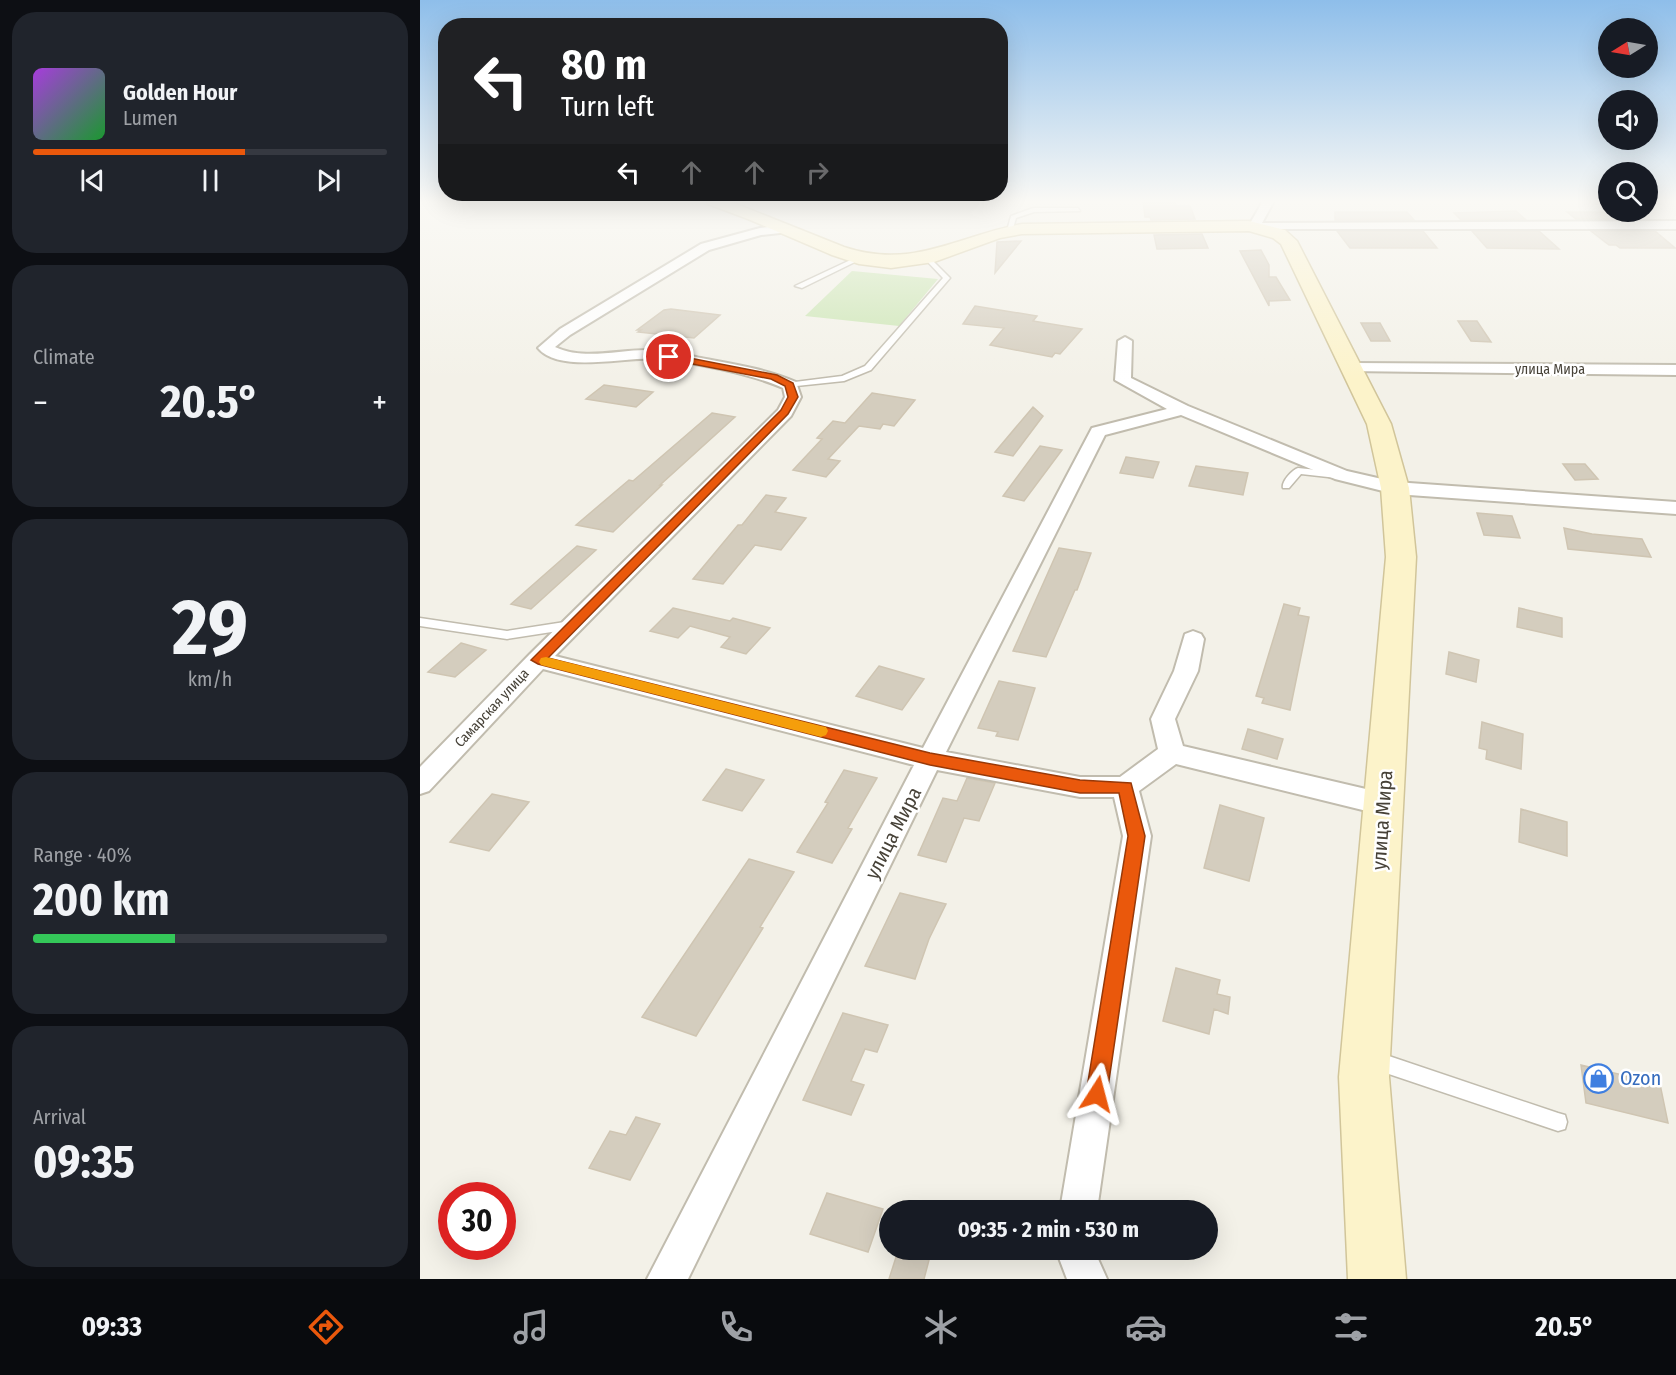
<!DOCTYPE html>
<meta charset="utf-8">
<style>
body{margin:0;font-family:"Fira Sans Condensed",sans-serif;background:#20242c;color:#f1f3f6;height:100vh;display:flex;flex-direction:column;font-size:22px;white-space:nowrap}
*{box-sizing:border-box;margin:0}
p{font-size:20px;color:#9ea1a6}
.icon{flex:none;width:33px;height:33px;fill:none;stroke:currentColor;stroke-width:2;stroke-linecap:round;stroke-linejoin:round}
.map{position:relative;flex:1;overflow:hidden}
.panel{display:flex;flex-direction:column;gap:12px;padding:12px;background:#0d0f14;width:420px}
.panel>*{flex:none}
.top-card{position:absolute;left:18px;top:18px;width:570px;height:183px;border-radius:24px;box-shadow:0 6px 24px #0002;background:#202124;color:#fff;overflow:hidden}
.needle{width:39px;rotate:259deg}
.buttons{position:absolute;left:1178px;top:18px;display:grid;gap:12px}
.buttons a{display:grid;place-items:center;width:60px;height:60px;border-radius:50%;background:#171b24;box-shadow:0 6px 24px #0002;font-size:30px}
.speed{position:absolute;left:18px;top:1182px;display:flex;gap:12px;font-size:30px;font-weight:700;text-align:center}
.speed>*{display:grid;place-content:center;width:78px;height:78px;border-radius:50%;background:#171b24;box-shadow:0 6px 24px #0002;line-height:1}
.speed .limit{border:9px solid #d22;background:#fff;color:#111}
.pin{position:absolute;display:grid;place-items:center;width:51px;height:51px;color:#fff;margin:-26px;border:3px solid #fff;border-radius:50%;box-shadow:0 2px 6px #0007}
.me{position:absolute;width:66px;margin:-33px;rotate:9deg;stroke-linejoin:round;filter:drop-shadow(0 0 4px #0008)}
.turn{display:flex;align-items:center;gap:21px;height:126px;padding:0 24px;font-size:27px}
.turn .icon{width:78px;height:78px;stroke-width:2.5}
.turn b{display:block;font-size:42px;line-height:51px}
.lanes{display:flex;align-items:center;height:57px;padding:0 24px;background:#0003;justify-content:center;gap:30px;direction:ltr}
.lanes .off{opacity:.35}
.big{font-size:45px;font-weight:700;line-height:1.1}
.panel .tile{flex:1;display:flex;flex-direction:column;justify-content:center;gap:9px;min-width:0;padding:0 21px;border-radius:24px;background:#20242c}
.panel .dial{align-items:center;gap:0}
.dial b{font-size:78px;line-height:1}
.song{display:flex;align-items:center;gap:18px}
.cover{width:72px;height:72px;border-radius:9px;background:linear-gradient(135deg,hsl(280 70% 55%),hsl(130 70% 35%))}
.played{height:6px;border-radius:3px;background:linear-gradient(90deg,#ea580c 60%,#363941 60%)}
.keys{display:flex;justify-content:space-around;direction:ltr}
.heat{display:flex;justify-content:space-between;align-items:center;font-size:33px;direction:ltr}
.charge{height:9px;border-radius:4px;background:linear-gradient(90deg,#34c759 40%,#363941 0)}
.trip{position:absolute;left:459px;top:1200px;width:339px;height:60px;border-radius:30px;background:#171b24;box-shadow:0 6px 24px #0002;font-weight:700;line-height:60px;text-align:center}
.dock{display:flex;height:96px;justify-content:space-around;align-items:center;background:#090b0e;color:#9ea1a6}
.dock .icon{width:42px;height:42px}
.dock .active{color:#ea580c}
.dock b{font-size:27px;color:#f1f3f6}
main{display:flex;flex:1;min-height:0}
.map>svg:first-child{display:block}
.green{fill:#cbe5b3}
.building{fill:#d4cdbe;stroke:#cfc5b2;stroke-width:1.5}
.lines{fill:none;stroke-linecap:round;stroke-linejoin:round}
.lane-casing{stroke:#c1bcae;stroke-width:3}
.street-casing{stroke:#c1bcae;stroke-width:4}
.secondary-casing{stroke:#d1c59a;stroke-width:3}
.lane{fill:#fff;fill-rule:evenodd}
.street{fill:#fff;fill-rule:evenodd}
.secondary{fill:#fcf3ca;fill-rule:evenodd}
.route{fill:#ea580c;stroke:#983908;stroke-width:1.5}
.slow{fill:#f59e0b}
.labels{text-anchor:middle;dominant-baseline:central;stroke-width:5;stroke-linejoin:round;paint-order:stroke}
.far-street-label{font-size:14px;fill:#464137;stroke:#fff}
.near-street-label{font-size:20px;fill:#464137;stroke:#fff}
.near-shop-label{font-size:20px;fill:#366cbe;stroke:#fff;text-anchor:start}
</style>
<main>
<section class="panel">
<div class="tile">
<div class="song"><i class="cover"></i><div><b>Golden Hour</b><p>Lumen</p></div></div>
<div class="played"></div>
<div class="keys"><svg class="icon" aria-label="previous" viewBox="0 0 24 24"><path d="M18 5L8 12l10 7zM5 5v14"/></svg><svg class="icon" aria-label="pause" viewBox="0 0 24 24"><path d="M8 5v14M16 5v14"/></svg><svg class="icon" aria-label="next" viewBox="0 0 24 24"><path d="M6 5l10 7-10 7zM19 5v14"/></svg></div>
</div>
<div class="tile"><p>Climate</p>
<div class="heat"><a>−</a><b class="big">20.5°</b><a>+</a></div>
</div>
<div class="tile dial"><b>29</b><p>km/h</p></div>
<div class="tile"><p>Range · 40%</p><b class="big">200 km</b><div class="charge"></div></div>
<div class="tile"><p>Arrival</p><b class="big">09:35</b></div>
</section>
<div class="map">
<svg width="1256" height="1279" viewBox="0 0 1256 1279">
<rect width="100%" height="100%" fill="#f3f1e8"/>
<path class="green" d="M432,271L518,279L479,326L385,316Z"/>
<path class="building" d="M723,201H754L756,206H770L775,219L731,220L730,217H725Z
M1096,211L1105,219L1041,220L1034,213Z
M915,212H987L994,220H915Z
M1147,212H1211L1220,219H1156Z
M917,231H1003L1017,248H930Z
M1052,231H1119L1139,249L1067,248Z
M1171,231H1235L1255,248H1200L1196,245H1189Z
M782,234L788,248L737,249L734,235Z
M601,241L575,273L577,242Z
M841,250L849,265V277H856L870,300L849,301V306L820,251Z
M555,306L617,316L613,321L662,329L640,354L635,353L632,357L570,345L584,328L543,324Z
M251,309L300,315L274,338L218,332L221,330H217L244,310Z
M1038,321H1057L1071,342L1051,341Z
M941,323H960L970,341H951Z
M184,385L233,392L216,407L166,399Z
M452,393L495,400L474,426L463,424L460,429L439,426L408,459L420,461L406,477L373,470L402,439L397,438L413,421L425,423Z
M613,407L623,416L593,456L575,452Z
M292,413L315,417L240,485H242L193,532L156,525L209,480L213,481Z
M620,446L642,450L604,501L583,496Z
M706,457L739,462L733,478L700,473Z
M1143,464H1165L1178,479L1155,480Z
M776,466L828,473L823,495L769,486Z
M346,495L366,498L355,512L386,518L361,550L335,545L303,584L273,579L318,525H322Z
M1057,513L1092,516L1100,538L1064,535Z
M1144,528L1172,534L1222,539L1231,557L1148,549Z
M157,546L176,550L111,609L91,604Z
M639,548L671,553L657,590H655L626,657L593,651Z
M864,604L880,608L878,615L889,617L870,710L842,703L844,698L836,696Z
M253,608L310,621L313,618L350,628L326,654L301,647L310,637L270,626L258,638L230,631Z
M1099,608L1142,618V637L1097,627Z
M41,643L66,650L35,677L8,672Z
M1029,652L1059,660L1056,682L1026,674Z
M459,666L504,679L482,710L436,696Z
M579,681L615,688L598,740L576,736L578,732L558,728Z
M1062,722L1103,734L1101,769L1066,759L1067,750L1059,748Z
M828,729L863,739L857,759L822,749Z
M306,769L344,780L322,811L283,800Z
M424,770L457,778L428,828L432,829L412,863L377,852L408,803L405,802Z
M547,778L575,783L559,821L544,818L526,862L498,855L523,798L537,801Z
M72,794L109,802L69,851L30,842Z
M800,805L844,818L829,881L784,868Z
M1101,809L1147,822V856L1099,842Z
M329,859L374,872L340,927L343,928L276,1036L222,1017Z
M480,893L526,904L509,939L495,979L445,966Z
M756,968L800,980L797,994L810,997L808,1014L794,1009L789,1034L743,1021Z
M423,1013L468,1025L457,1052L445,1049L431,1081L444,1085L431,1115L383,1100Z
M1161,1065L1240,1084L1248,1123L1166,1103Z
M216,1117L240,1124L210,1180L169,1168L190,1131L206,1135Z
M407,1193L463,1209L448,1252L390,1234Z
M478,1251L509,1260L504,1279H469Z"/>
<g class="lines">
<defs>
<path id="lane" d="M658,208L660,211L614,212L596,218L592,232L587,231L591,216L613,208Z
M439,256L442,258L441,259L382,288L375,286Z
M505,257H509L530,278L451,370L424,381L367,387V383L422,376L445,366L523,278L505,259Z
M878,468L917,472L922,475L917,478L881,474L869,488H863C861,482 872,470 878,468Z
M0,618L87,631L151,621L157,625L151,629L87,639L0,626Z
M954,1051L1138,1113L1145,1115L1147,1122L1145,1129L1138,1131L954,1069L948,1066L945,1060L948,1054Z"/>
<path id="street" d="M843,201H854L842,223L1256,221V229H830L828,227Z
M365,225L371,229L369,232L341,235L289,250L150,335L135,347C165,361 200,349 231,350C248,350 265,355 281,358C313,364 346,369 376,382L381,397L371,416L135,656L503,748L672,428L747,409L695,380L698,341L705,337L712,341L711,378L768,406L927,471L975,482L1256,502V514L975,494L915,479L761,415L685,435L526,752L660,777H700L738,749L731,719L754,671L765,634L773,631L781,634L784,639L778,671L755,719L763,746L963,793L972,796L976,804L972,812L963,815L756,764L719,791L731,836L677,1210H640L703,836L694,797H660L517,770L268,1279H227L494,765L123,669L9,791L0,794V767L110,654L358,410L365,397L363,388C329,373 279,364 242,359C210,355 140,375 118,348L140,329L281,244L340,228Z
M933,363L1256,365V375L928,371L925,368Z
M636,1250H674L687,1279H647Z"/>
<path id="secondary" d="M286,201H309L424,247C493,270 537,236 602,224L829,221L865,230L877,241L971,424L989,488L996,557L969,1077L986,1279H928L919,1077L966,557L961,488L947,424L861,244L853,238L829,231L602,234L580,238L514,262L471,268L439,264L412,255L328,219L288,204Z"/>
</defs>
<use href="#lane" class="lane-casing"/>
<use href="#street" class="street-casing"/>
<use href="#secondary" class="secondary-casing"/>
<use href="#lane" class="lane"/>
<use href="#street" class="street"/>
<use href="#secondary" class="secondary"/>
</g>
<linearGradient id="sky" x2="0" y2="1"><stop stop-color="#8ebeea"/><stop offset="0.53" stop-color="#faf9f5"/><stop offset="1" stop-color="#faf9f5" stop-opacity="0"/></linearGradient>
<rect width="1256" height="380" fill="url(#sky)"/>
<path class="route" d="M249,354L357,375L373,383L378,397L368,414L128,658L510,753L660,780L711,783L725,836L687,1094L684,1101L677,1104L669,1101L666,1094L708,836L699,793H660L510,765L118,664L111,660L361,410L368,397L365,386L351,379L246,359V355Z"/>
<path class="slow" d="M126,657L401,726L406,727L408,731L406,735L401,737L121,665L119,662L121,658Z"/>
<defs>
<symbol id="shop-ring" viewBox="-11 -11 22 22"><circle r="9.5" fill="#fff" stroke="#3f7fe0" stroke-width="1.5"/><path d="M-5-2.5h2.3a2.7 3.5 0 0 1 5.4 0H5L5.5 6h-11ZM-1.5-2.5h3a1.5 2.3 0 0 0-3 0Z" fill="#3f7fe0"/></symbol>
</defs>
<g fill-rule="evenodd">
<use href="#shop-ring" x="1162" y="1062" width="33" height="33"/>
</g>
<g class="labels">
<g class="far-street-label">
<text x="1130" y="369">улица Мира</text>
<text transform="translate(72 708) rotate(-47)">Самарская улица</text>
</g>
<g class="near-street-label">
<text transform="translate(962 820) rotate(-86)">улица Мира</text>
<text transform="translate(473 833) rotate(-63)">улица Мира</text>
</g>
<g class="near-shop-label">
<text x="1200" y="1078">Ozon</text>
</g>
</g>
</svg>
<div class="buttons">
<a><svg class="needle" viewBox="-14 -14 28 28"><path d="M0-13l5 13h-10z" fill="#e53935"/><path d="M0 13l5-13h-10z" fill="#9ea1a6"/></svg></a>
<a><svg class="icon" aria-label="sound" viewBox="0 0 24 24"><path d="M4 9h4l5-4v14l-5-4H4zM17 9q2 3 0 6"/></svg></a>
<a><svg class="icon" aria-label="search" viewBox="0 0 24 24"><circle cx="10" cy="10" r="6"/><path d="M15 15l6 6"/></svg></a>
</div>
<div class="speed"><div class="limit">30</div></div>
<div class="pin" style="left:249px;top:357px;background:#d93025"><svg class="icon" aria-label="arrive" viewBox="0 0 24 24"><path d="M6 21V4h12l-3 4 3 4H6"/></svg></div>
<svg class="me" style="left:677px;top:1094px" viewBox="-20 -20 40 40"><path d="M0-17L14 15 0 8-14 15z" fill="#ea580c" stroke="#fff" stroke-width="4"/></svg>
<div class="trip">09:35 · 2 min · 530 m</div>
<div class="top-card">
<div class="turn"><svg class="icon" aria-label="left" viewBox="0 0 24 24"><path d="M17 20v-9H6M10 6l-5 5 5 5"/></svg><div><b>80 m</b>Turn left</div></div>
<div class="lanes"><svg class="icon" aria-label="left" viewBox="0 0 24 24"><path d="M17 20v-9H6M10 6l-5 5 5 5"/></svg><svg class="icon off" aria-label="ahead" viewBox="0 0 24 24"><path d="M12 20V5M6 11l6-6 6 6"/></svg><svg class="icon off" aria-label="ahead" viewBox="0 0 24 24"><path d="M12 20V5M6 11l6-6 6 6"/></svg><svg class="icon off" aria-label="right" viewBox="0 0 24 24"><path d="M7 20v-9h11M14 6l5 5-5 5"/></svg></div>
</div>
</div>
</main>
<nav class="dock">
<b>09:33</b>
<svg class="icon active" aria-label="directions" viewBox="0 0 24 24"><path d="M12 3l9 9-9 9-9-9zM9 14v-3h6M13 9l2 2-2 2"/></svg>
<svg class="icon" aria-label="music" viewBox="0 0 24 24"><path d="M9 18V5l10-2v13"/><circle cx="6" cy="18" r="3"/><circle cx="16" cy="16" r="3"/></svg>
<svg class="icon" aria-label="phone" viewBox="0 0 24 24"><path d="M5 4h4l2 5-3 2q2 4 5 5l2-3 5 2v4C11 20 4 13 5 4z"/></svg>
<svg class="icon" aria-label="climate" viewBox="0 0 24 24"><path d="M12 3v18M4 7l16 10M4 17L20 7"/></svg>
<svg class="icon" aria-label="car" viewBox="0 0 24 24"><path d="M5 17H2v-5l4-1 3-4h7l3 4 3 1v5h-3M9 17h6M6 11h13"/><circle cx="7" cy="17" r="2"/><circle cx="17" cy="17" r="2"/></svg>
<svg class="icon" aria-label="filters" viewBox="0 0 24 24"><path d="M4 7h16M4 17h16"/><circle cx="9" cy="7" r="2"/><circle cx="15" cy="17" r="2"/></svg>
<b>20.5°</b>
</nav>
